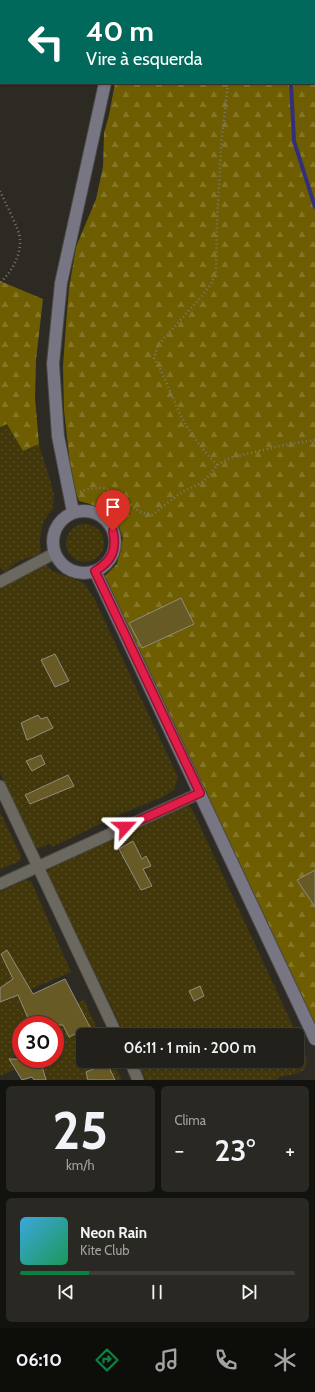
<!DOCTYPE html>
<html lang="pt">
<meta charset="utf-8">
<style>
body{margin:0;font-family:Cabin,sans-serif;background:#292823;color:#f1f3f6;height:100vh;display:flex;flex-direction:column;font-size:15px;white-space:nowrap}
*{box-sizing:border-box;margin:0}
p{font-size:13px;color:#a2a3a2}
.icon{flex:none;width:22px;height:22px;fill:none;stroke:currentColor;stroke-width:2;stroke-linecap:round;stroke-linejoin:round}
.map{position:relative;height:1080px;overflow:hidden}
.side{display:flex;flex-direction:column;gap:6px;padding:6px;background:#12120e;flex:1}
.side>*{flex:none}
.banner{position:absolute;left:0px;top:0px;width:315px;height:84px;box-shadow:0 1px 3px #0004,0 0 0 1px #3e3e39;background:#00695c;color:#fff;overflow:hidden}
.speed{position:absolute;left:12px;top:1016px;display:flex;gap:8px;font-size:20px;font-weight:700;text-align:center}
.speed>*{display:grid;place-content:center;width:52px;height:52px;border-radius:50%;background:#21201a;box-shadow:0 1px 3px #0004,0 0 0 1px #3e3e39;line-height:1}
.speed .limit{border:6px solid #d22;background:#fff;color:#111}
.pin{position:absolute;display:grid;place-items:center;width:34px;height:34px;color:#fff;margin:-41px -17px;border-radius:50% 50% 50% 0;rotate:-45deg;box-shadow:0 0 4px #0007}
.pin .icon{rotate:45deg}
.me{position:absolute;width:44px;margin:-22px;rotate:66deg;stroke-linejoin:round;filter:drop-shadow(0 0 3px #0008)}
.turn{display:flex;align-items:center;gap:14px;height:84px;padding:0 20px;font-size:18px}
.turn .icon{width:52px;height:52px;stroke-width:2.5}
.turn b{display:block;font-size:28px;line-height:34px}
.big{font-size:30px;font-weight:600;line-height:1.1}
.side .tile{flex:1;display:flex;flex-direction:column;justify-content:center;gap:6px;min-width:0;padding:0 14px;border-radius:6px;background:#292823}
.side .dial{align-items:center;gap:0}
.dial b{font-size:52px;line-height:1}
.song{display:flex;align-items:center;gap:12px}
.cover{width:48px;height:48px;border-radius:6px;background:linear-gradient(135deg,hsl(200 70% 55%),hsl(150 70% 35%))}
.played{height:4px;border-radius:2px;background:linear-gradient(90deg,#0b8043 25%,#3e3e39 25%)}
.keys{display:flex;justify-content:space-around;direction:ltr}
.heat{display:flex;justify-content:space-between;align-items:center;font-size:22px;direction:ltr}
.side .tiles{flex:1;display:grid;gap:6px;grid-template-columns:1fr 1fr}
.tile:last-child{grid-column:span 2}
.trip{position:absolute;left:76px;top:1028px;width:228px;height:40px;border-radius:6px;background:#21201a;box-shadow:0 1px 3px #0004,0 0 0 1px #3e3e39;font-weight:600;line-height:40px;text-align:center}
.dock{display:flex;height:64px;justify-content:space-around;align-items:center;background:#0d0d0a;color:#a2a3a2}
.dock .icon{width:28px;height:28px}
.dock .selected{color:#0b8043}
.dock b{font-size:18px;color:#f1f3f6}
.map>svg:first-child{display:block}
.green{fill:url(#green-dots)}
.forest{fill:url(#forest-firs)}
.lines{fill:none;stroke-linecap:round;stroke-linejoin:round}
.stream{stroke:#342f7b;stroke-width:4}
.building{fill:#675a25;stroke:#8f8d84}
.street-casing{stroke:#494842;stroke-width:13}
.secondary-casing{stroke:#494842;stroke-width:14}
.path{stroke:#7b7972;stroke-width:2.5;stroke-dasharray:1 3;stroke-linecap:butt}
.street{stroke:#6a685f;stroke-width:11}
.secondary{stroke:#777682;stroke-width:12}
.route-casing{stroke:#92132f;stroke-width:10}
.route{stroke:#e11d48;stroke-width:7}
</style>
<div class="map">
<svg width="315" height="1080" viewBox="0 0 315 1080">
<defs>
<pattern id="green-dots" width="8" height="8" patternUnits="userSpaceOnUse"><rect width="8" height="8" fill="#41370a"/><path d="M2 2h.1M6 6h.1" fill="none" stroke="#544b22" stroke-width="1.8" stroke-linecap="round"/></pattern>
<pattern id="forest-firs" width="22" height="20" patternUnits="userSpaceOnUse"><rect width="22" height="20" fill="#6f5e01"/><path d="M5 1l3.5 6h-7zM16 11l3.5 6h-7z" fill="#847626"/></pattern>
</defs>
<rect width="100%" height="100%" fill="#2c2a22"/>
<path class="green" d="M7,423L23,451L39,444L54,493L53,508L43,522L40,539L41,554L19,561L5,572L0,568V427Z
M66 543a19 19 0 1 1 38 0a19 19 0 1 1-38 0Z
M41,560L52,571L84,583L94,598L178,777L174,790L163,797L128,811L52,847L49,843L44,847L36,848L0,773V582Z
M178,802L188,805L193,811L305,1052L307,1063L304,1070L295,1074L279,1077L276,1080H146L137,1061H297V1035H125L47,873L50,868L60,864L58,857Z
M0,812L21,856L20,860L16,863L0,869Z
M25,880L31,881L71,972L18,995L31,1025H21V1033L20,1034L21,1038V1053L10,1060L14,1070L0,1076V892Z
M84,1000L100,1035H83V1061H113L122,1080H34L25,1064L36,1059H55V1025L48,1018Z"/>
<path class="forest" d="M130,0H315V1039L100,581L117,564L123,538L117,521L107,512L90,504L79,501L72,482L64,410L63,366L66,324L69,289L76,247L96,199L103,167L104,133L109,115L115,83H314V1H130Z
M0,281L43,299L36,360L35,398L39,444L23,451L7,424L0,427Z"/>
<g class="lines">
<path class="stream" d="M292,1V0
M291,83L294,141L315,207"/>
</g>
<path class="building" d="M181,598L194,624L142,648L129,623Z
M55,654L69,681L55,687L41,660Z
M38,715L41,719L47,717L53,728L27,740L21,723Z
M41,755L45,764L32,771L26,761Z
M68,775L74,786L30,804L25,795Z
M133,841L142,859L146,856L151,866L143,869L152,886L141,890L119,849Z
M315,870V907L297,880Z
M7,950L33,994L65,979L90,1027L69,1037L63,1025H31L18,995L0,1002V988L13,979L1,954Z
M200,986L204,996L194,1001L189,991Z
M9,1059H40L46,1080H34L32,1077L22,1080Z
M107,1063L115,1080H88L86,1072Z"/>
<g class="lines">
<defs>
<path id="street" d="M0,582L55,553
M0,786L117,1035
M0,884L200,793
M130,1061L138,1080"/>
<path id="secondary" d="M123,1L124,0
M53 542a31 31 0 1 1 62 0a31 31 0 1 1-62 0Z
M73,512L58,436L53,364L61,283L105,83
M95,571L315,1039"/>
</defs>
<use href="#street" class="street-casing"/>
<use href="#secondary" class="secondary-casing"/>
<path class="path" d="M236,1V0
M0,191C4,200 20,231 20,239C21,256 12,271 0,283
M217,465C203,450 192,436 182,418C172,398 166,378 154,358L158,345L201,297L211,284L216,273L217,223L221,146L228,83
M80,492C86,489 93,488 99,488C123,488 131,514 152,515L182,492L201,483L210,475L217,465L230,458L280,446L315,440"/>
<use href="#street" class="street"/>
<use href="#secondary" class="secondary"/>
</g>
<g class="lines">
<defs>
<path id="route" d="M113,531C117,550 112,561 95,571L200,793L125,827"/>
</defs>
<use href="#route" class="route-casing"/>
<use href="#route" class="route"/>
</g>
</svg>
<div class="speed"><div class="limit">30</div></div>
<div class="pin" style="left:113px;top:531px;background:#d93025"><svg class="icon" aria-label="arrive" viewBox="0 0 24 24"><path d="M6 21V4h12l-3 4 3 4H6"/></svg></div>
<svg class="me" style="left:125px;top:827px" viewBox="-20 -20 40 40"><path d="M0-17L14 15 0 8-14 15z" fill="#e11d48" stroke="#fff" stroke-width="4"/></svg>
<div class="trip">06:11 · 1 min · 200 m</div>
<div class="banner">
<div class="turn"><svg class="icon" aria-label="left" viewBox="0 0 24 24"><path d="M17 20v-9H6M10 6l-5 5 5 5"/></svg><div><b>40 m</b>Vire à esquerda</div></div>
</div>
</div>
<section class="side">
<div class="tiles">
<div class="tile dial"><b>25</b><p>km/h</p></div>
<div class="tile"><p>Clima</p>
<div class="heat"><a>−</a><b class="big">23°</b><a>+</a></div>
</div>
<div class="tile">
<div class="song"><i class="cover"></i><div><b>Neon Rain</b><p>Kite Club</p></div></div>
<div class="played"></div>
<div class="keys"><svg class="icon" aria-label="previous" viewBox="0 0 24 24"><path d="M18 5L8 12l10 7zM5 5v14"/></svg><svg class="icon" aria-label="pause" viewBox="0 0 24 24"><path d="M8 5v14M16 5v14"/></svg><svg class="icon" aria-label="next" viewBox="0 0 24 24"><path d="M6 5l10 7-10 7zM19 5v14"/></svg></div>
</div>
</div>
</section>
<nav class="dock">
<b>06:10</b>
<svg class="icon selected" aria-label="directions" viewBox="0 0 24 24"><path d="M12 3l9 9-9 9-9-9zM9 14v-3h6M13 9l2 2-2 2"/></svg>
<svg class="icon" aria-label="music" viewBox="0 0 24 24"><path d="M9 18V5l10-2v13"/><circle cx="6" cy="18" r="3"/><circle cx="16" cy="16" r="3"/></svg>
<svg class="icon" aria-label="phone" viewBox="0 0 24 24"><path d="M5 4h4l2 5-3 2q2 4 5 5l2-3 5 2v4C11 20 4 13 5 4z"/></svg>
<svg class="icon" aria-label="climate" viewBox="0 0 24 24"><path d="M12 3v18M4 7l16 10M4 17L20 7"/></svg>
</nav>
